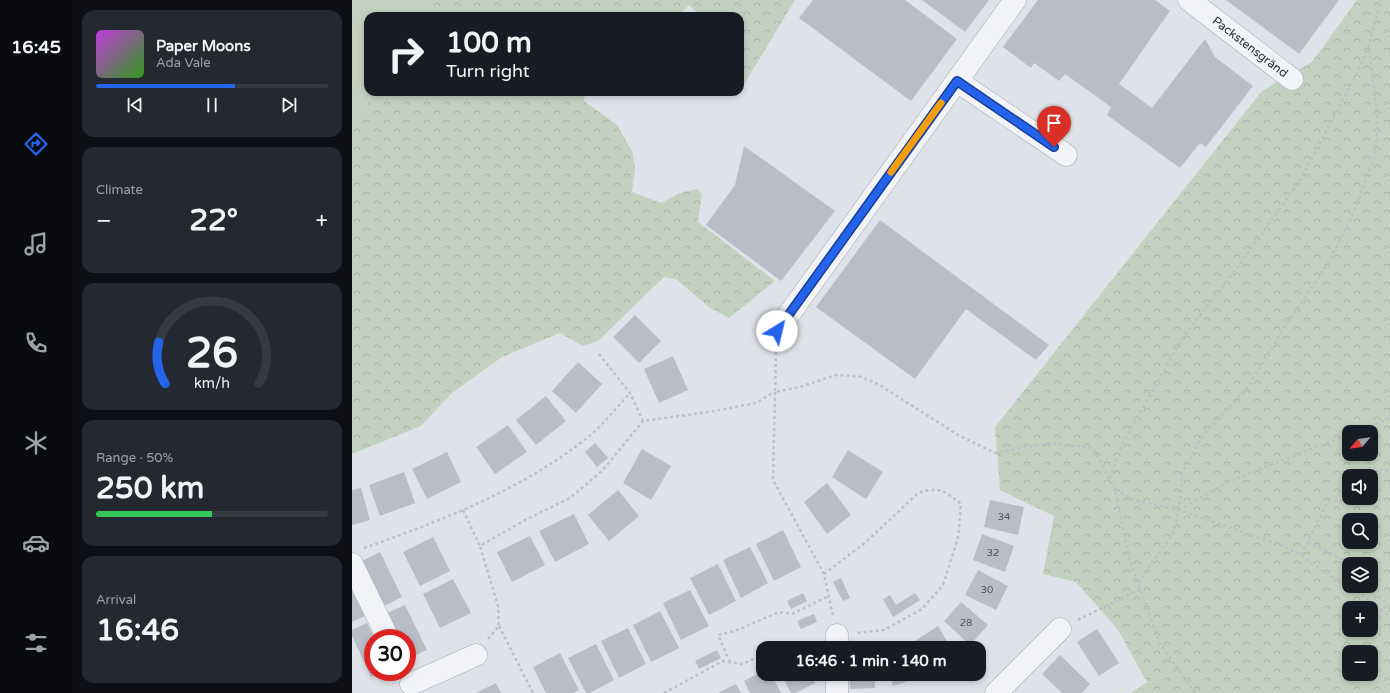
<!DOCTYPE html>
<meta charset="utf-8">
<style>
body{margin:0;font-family:"Varela Round",sans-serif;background:#242831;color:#f1f3f6;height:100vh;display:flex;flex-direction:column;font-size:15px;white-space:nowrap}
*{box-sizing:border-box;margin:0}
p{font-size:13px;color:#9ea1a6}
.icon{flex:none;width:22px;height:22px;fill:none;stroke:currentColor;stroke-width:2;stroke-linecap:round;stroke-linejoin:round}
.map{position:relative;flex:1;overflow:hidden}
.panel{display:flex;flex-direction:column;gap:10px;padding:10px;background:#0d0f14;width:280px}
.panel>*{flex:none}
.guide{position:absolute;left:12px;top:12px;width:380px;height:84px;border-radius:12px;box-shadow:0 2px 6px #0003;background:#171b24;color:#f1f3f6;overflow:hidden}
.needle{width:26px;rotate:241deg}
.fabs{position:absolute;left:990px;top:425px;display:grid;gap:8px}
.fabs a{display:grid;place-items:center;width:36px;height:36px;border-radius:8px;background:#171b24;box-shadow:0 2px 6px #0003;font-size:20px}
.speed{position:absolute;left:12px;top:629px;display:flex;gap:8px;font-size:20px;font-weight:700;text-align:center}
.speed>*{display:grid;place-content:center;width:52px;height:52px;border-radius:50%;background:#171b24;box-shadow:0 2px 6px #0003;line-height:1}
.speed .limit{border:6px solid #d22;background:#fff;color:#111}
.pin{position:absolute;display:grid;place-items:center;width:34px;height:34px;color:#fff;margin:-41px -17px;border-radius:50% 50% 50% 0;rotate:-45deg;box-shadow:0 0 4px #0007}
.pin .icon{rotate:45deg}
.me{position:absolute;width:44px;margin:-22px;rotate:36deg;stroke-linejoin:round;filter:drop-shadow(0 0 3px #0008)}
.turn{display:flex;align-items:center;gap:14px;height:84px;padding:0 16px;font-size:18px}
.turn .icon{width:52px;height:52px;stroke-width:2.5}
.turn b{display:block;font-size:28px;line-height:34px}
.big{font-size:30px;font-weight:700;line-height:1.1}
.panel .card{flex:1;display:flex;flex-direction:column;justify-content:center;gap:6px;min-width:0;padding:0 14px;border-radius:12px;background:#242831}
.panel .dial{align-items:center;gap:0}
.dial svg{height:104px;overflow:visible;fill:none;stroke:#363941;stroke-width:7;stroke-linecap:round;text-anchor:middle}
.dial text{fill:#f1f3f6;stroke:none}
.song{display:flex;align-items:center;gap:12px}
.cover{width:48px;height:48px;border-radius:6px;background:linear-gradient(135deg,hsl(290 70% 55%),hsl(110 70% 35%))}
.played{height:4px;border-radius:2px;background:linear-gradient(90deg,#2563eb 60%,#363941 60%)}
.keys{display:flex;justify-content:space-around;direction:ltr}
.heat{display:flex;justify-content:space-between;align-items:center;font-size:22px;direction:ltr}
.charge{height:6px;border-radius:3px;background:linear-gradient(90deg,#34c759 50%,#363941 0)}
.trip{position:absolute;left:404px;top:641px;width:230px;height:40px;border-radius:12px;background:#171b24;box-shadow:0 2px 6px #0003;font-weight:700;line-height:40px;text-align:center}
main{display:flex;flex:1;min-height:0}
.tab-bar{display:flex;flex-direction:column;width:72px;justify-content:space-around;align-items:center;background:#090b0e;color:#9ea1a6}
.tab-bar .icon{width:28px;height:28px}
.tab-bar .active{color:#2563eb}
.tab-bar b{font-size:18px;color:#f1f3f6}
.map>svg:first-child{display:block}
.green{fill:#c3d2c0}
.forest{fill:url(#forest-crowns);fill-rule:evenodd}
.building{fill:#b9bdc7}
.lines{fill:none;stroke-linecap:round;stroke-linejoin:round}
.minor-casing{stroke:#a4a9b2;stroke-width:23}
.path{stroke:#bdc0c6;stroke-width:2.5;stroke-dasharray:3 3;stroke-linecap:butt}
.minor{stroke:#f1f3f6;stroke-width:22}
.route-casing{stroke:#184099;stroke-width:10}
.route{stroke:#2563eb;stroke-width:7}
.slow{stroke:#f59e0b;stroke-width:7}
.labels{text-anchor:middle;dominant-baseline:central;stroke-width:4;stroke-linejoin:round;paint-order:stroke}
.number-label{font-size:10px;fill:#4c5260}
.street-label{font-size:12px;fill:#282f3e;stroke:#eef1f5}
</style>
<main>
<nav class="tab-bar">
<b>16:45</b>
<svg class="icon active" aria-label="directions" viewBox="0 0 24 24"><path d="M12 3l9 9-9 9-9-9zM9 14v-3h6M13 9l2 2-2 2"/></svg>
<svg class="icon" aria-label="music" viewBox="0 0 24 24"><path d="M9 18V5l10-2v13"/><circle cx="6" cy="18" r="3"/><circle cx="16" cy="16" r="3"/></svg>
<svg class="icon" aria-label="phone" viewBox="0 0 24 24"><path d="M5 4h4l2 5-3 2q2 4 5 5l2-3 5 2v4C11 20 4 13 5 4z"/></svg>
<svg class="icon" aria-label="climate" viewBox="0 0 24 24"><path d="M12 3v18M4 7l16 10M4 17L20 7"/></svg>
<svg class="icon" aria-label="car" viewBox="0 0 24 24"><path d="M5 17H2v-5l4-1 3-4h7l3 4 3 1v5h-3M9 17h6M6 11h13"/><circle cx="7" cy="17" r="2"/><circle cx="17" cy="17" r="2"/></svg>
<svg class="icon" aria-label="filters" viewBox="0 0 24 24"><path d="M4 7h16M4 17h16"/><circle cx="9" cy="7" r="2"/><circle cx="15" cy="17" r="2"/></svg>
</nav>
<section class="panel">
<div class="card">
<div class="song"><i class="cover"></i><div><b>Paper Moons</b><p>Ada Vale</p></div></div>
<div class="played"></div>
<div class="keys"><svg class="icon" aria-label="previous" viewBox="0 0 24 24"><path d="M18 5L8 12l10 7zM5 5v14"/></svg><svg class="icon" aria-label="pause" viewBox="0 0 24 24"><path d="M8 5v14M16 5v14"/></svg><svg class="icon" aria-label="next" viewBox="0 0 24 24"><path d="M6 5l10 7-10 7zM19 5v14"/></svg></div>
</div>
<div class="card"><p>Climate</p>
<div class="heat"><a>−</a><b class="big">22°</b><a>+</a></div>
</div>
<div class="card dial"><svg viewBox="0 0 100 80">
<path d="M14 69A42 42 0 1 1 86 69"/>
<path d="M14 69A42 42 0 0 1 9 37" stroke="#2563eb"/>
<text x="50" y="56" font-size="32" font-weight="700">26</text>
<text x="50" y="72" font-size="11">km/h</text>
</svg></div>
<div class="card"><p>Range · 50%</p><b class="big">250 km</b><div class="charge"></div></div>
<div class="card"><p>Arrival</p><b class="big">16:46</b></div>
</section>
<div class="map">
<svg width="1038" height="693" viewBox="0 0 1038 693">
<defs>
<pattern id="forest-crowns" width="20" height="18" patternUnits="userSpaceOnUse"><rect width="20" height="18" fill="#c3d2c0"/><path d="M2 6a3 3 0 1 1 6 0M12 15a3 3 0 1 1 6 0" fill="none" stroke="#a8b5a6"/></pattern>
</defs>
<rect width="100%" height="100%" fill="#dfe2e8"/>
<path class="green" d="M0,0H85L74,16H16V92H22L0,126Z"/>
<path class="forest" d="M85,0H443L388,91V16H348L337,5L326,16H74Z
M1005,0H1038V693H779L795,682L766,630L724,582L691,574L702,516L648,490L643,427L910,91L960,62ZM997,432H1019V454H997ZM997,476H1019V498H997ZM997,520H1019V542H997ZM997,564H1019V586H997ZM997,608H1019V630H997ZM997,652H1019V674H997Z
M22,92H232V101L265,125L281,153L283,169L280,192L309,203L328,193L345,189L350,194L346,222L423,281L377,318L358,308L324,279L312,277L246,341L231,346L208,333L150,357L100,393L69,426L0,454V126Z"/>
<path class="building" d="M461,0H553L605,39L559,101L447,18Z
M570,0H637L613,32Z
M686,0H803L818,11L767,84L800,108L853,39L863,57L901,86L854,147L848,143L828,168L755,115L759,107L713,74L707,81L682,63L679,68L651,47Z
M874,0H987L947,54Z
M392,146L483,211L429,281L354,225L383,185Z
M528,220L624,291L697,345L684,360L614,309L563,379L464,307Z
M283,315L309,341L287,363L261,337Z
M321,356L336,390L307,403L292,369Z
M226,362L250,384L224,413L200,391Z
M194,396L214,421L184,445L164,420Z
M156,425L175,452L143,474L124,447Z
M243,443L256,458L245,467L233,452Z
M290,449L319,466L299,500L271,483Z
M496,450L531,472L514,499L480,477Z
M95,452L109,482L75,499L60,469Z
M52,472L63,503L28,516L17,485Z
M475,483L499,515L475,534L452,502Z
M9,488L18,520L0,525V490Z
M266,490L287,516L257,541L236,515Z
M638,500L672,507L666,535L632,527Z
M222,514L237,544L203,562L187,531Z
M431,530L449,567L422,581L404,544Z
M630,534L662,546L653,572L621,560Z
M178,536L193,565L160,582L145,552Z
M81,537L98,571L68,586L51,552Z
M398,547L416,583L389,598L371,560Z
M28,552L50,597L32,606L10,561Z
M366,564L384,601L357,615L338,578Z
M626,570L656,586L644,610L613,595Z
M489,578L498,598L491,601L481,582Z
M101,579L119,613L88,628L71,594Z
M338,590L357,626L329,640L311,603Z
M0,591L13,616L0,622Z
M451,593L455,601L439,609L435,601Z
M563,593L568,600L541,617L531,599L538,595L544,605Z
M609,602L636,625L618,645L592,621Z
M53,605L75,650L57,658L55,654V638H47L35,613Z
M308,611L327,648L299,662L281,625Z
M462,614L465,622L449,629L445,621Z
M15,623L22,638L21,672H30L19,677L0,636V630Z
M586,626L599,648H568L563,641Z
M276,628L294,664L267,678L249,641Z
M745,629L767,663L747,676L725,642Z
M244,644L262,680L238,693H234L216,658Z
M365,650L369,658L347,669L343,661Z
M208,653L227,690L221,693H194L181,667Z
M708,655L738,684L730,693H710L690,674Z
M411,671V674H419L429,693H398L392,681Z
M429,674H459L463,683L444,693H439Z
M497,674H522L523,688L498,689Z
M537,674H565L566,678L541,686Z
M144,683L149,693H124Z
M384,684L389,693H366Z"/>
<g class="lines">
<defs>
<g id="minor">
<path id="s1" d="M837,0L940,79"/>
<path d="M605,81L714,155"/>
<path d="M425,331L663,0"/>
<path d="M0,564L36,638"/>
<path d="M485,648V635"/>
<path d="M59,684L124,655"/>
<path d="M485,693V674"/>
<path d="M644,693L708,629"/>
</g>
</defs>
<use href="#minor" class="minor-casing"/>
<path class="path" d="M424,352L423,392L448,387L484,375L506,376L526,384L606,435L643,453L696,443L741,448L763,489L778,561L808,644L843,693
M247,354L278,393L291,421L357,412L404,403L422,392
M423,392L421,480L472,574L481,616
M1001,432L1038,418
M1007,476L1016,468L1038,471
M758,478L770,445L831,337L883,271L947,182L1007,69L1017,46L1029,0
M764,489L781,500L827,510L928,545L949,555L969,570L1013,597L1038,617
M111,510L128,546
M827,510L876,482L997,434
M956,542L999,564
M12,548C91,520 170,490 236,437C251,425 264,408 278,393
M949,555L976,501H1002L1001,498
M472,574L514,542L566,493C587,486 593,491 609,504L606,538L591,585L570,609L532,630L504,633
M1019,579L1038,612
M786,583L822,532L829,496L830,473L851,435L896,387L932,328L977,262L1002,211L1023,156L1026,121L1017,46
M726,620L788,589
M147,626L181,693
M136,639L147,626L146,606L128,546L175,519L218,498L250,471L291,421
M378,662L366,635L383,631L427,612L440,614L477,596
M312,693L371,661L391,664L411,655"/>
<use href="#minor" class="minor"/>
</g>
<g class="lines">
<defs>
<path id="route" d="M425,331L605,81L702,147"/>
</defs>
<use href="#route" class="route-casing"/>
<use href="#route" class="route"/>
<path class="slow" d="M539,172L589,103"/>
</g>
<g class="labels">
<g class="number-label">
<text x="652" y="517">34</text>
<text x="641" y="553">32</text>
<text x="635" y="590">30</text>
<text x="614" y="623">28</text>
</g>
<g class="street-label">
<text stroke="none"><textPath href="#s1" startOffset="77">Packstensgränd</textPath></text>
</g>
</g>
</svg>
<div class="fabs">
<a><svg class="needle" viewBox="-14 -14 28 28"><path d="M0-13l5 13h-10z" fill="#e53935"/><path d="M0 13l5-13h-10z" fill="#9ea1a6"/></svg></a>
<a><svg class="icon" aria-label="sound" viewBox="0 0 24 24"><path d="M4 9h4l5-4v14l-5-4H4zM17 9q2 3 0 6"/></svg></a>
<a><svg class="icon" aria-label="search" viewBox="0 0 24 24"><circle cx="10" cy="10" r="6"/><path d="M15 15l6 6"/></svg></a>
<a><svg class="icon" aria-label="layers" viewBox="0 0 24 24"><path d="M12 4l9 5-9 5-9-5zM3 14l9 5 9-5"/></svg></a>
<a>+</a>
<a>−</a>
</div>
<div class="speed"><div class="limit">30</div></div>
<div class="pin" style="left:702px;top:147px;background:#d93025"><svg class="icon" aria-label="arrive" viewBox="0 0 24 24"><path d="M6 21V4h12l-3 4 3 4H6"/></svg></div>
<svg class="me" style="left:425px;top:331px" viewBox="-20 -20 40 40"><circle r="19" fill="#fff"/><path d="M0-13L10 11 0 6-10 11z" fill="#2563eb"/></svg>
<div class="trip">16:46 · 1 min · 140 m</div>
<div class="guide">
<div class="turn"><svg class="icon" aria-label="right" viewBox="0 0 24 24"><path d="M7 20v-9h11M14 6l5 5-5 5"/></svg><div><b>100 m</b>Turn right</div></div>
</div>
</div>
</main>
